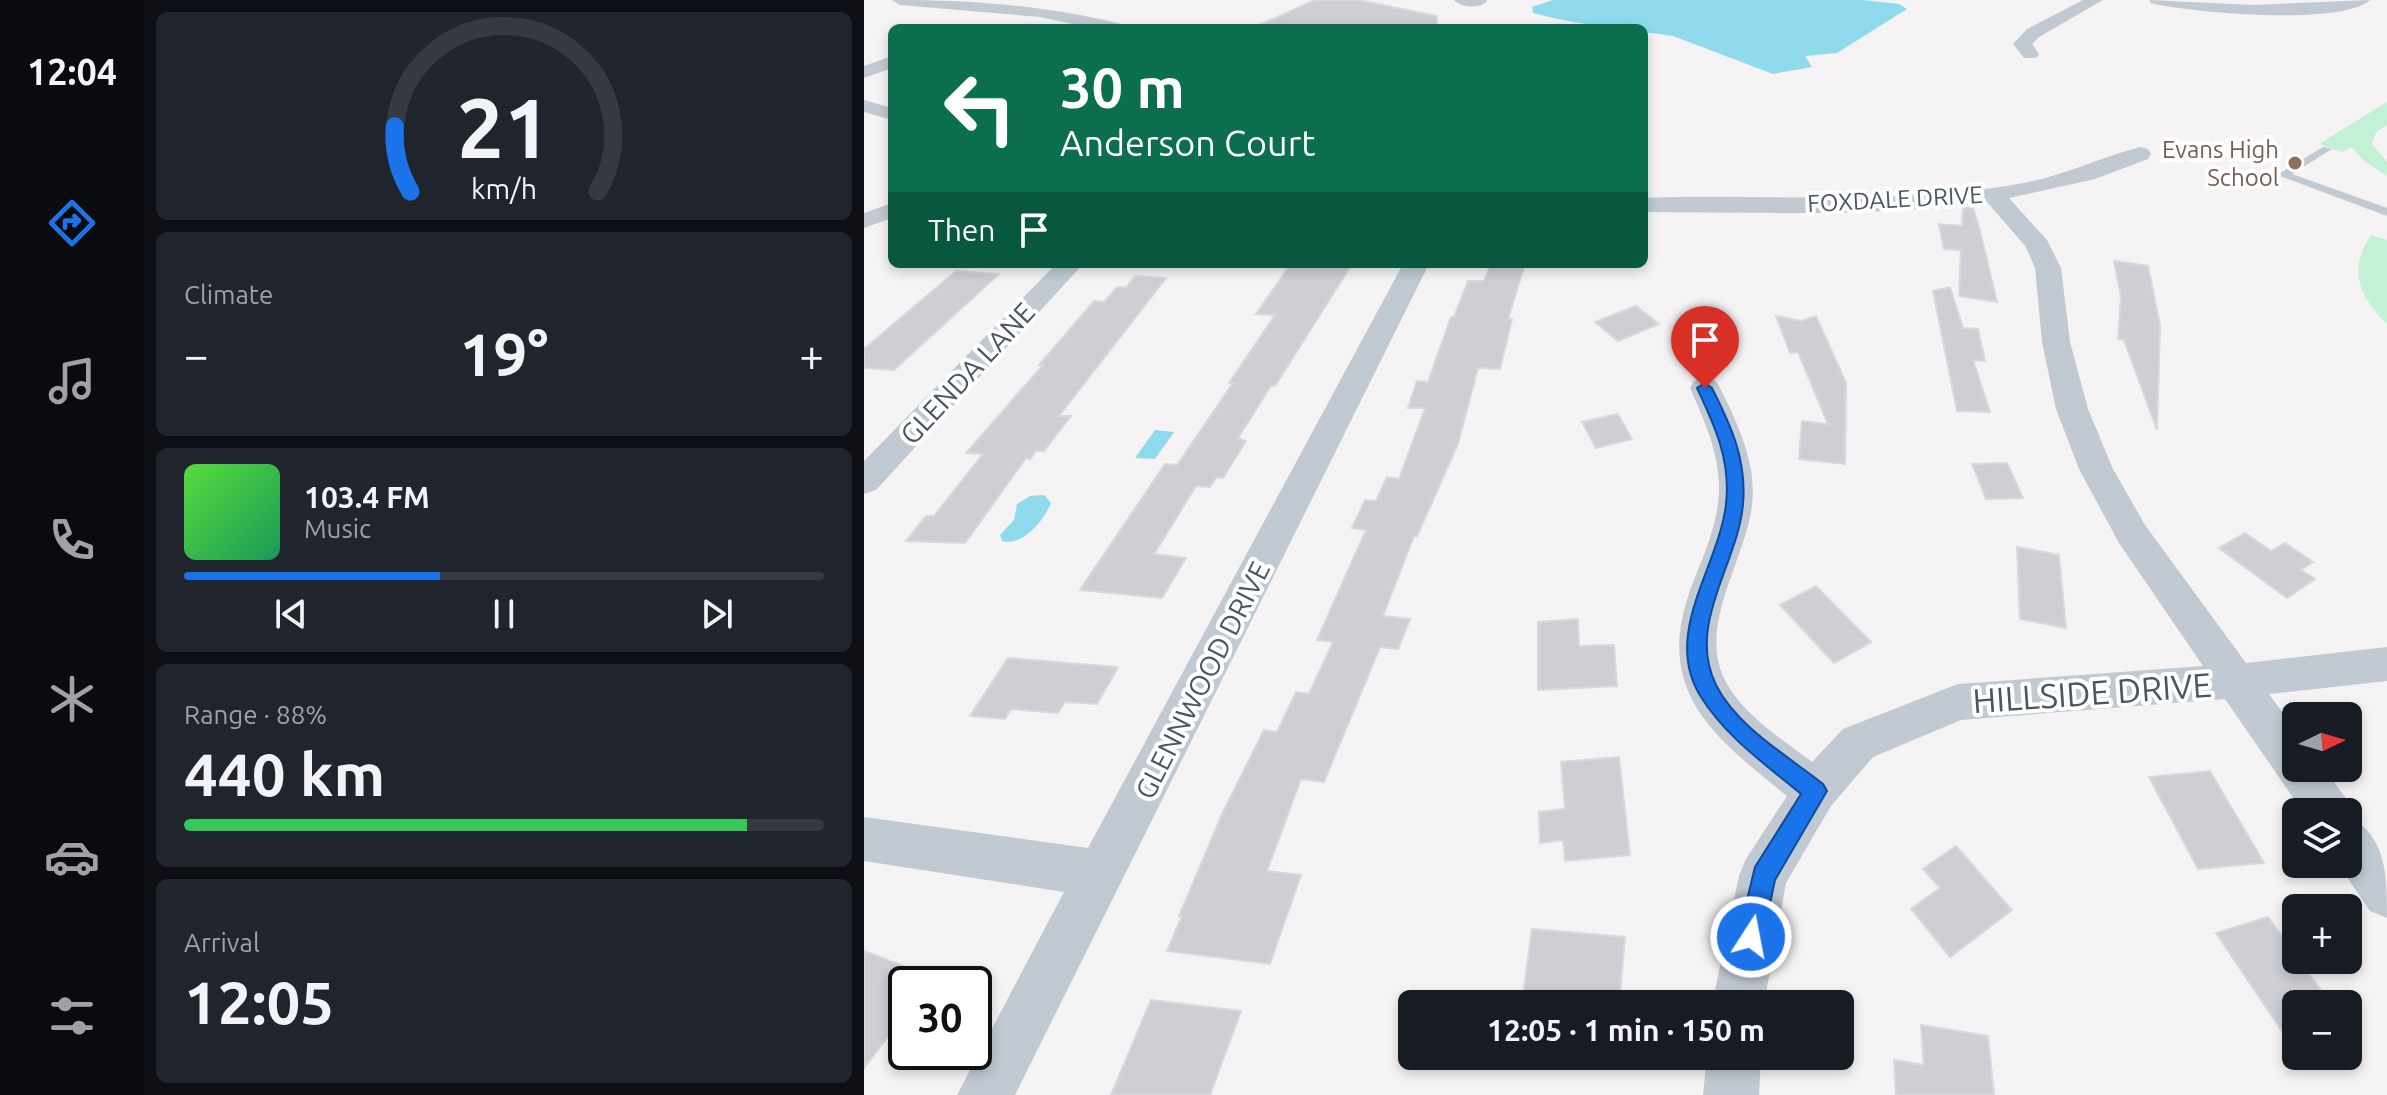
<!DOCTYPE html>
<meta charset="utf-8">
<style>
body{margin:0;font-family:Ubuntu,sans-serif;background:#20242c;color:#f1f3f6;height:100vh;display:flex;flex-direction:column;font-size:30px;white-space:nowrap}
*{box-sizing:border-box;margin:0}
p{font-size:26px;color:#9ea1a6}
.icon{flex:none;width:44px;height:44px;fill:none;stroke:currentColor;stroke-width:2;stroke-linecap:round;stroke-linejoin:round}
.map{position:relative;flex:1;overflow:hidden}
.sheet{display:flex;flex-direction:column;gap:12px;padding:12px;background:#0d0f14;width:720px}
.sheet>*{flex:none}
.top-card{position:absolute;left:24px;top:24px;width:760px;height:244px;border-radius:12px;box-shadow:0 4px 12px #0003;background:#0b6e4f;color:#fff;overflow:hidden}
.needle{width:52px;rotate:85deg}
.controls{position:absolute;left:1418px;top:702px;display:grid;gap:16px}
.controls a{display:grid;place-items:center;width:80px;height:80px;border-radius:12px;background:#171b24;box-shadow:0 4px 12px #0003;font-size:40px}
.speed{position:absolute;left:24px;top:966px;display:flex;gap:16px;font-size:40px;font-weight:700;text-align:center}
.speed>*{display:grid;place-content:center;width:104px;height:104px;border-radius:50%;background:#171b24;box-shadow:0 4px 12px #0003;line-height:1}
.speed .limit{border:4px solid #111;border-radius:12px;background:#fff;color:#111}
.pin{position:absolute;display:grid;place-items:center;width:68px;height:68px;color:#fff;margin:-82px -34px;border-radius:50% 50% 50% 0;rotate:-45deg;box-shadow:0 0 8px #0007}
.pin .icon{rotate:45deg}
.me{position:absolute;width:88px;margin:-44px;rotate:11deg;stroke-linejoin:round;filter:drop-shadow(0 0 6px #0008)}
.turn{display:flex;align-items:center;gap:28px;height:168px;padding:0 40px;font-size:36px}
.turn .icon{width:104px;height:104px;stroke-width:2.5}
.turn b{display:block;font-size:56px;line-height:68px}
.then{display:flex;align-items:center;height:76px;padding:0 40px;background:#0003;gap:16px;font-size:30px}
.big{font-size:60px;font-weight:700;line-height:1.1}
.sheet .card{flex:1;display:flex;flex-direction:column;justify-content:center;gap:12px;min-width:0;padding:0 28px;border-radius:12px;background:#20242c}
.sheet .dial{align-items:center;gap:0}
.dial svg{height:208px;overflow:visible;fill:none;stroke:#363941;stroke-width:7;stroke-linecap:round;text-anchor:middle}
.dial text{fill:#f1f3f6;stroke:none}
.song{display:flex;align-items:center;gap:24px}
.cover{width:96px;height:96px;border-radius:12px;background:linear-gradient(135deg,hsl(110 70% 55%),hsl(150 70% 35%))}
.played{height:8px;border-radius:4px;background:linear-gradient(90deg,#1a73e8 40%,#363941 40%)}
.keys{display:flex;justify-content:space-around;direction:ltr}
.heat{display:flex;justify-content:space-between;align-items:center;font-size:44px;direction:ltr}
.charge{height:12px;border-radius:6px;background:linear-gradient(90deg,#34c759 88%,#363941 0)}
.trip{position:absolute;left:534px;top:990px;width:456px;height:80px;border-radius:12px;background:#171b24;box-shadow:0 4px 12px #0003;font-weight:700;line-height:80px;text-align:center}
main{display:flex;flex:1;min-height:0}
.menu{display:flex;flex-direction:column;width:144px;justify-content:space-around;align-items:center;background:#090b0e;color:#9ea1a6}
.menu .icon{width:56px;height:56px}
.menu .current{color:#1a73e8}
.menu b{font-size:36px;color:#f1f3f6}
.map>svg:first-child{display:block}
.green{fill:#c3f1d5}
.water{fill:#90daee}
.building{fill:#cdcfd5;stroke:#d7d9de;stroke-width:2}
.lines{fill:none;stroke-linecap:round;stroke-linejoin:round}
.lane{fill:#c1cad2;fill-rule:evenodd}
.street{fill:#c1cad2;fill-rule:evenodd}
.route{fill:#1a73e8;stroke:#114b97;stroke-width:2}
.education-dot{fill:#8d6e63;stroke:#fff;stroke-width:3}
.labels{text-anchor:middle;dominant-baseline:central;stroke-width:8;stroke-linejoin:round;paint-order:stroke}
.far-education-label{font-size:24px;fill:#785e54;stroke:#fff;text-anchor:end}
.far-street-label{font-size:24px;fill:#4a5661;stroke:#fff}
.street-label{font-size:28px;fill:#4a5661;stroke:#fff}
.near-street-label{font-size:34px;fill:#4a5661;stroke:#fff}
</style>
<main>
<nav class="menu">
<b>12:04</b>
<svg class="icon current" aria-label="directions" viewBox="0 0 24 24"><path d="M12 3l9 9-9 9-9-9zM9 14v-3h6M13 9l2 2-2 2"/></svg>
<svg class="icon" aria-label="music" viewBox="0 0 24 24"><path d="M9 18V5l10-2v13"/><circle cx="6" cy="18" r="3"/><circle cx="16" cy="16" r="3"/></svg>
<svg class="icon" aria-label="phone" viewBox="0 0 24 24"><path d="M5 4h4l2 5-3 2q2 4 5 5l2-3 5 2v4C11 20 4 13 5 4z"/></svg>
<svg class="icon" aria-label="climate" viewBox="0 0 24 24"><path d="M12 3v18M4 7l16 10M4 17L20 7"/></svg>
<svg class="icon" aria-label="car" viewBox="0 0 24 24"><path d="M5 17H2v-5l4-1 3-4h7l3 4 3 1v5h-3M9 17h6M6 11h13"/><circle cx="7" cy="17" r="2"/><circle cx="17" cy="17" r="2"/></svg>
<svg class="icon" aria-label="filters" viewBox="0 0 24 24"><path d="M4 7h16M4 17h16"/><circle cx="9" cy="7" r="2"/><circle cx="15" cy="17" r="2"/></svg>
</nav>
<section class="sheet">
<div class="card dial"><svg viewBox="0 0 100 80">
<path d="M14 69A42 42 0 1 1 86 69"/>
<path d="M14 69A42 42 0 0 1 8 44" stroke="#1a73e8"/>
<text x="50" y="56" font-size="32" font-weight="700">21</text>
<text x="50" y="72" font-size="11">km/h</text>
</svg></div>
<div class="card"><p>Climate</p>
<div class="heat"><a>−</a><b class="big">19°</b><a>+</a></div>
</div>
<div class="card">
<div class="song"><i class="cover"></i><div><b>103.4 FM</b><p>Music</p></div></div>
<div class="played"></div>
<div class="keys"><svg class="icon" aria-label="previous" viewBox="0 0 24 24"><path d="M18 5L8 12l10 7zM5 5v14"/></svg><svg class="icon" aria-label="pause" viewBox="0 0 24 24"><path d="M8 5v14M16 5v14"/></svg><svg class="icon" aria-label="next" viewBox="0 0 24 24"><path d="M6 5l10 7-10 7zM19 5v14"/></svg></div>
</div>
<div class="card"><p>Range · 88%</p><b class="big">440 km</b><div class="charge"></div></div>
<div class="card"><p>Arrival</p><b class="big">12:05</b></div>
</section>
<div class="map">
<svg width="1523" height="1095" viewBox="0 0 1523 1095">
<rect width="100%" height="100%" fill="#f5f3f3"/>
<path class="green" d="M1523,102V125L1512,132L1508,144L1523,162V176L1499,160L1488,147L1478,152L1455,144Z
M1507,235L1523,240V324C1494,295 1484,270 1507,235Z"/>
<path class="water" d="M689,0H999L1035,4L1043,9L973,53L941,56L948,67L909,74L809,36L780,32V28C742,28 706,23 669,13L668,7Z
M291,430L310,432L291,459L271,458Z
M180,495L187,503C180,520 159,547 138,541L136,535L150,520L153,504L166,496Z"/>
<path class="building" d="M451,0H494L573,16L572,28H389Z
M1109,207L1117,235L1133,302L1095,296L1097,250L1080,249L1075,224L1098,226L1099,208Z
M1250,261L1284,266L1296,325L1293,430L1260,340L1254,339L1257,297Z
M427,264H488L411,386H407L374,438L382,441L359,478L353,477L346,487L332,486L290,554L322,558L298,598L216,590L301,464L313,465L369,383H365L411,315L392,314Z
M627,264H661L644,319H648L636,369L614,368L594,444L553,536H550L519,616L546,619L534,649L516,647L460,782L437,779L403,871L437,875L406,964L303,951L318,916H315L359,812L400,730L413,732L432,692L445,694L469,642L453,640L502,530L488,528L501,500L512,501L523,477L535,479L561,408H544L553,381L564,382L587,317H590L604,281H620Z
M92,271L135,274L30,370L0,368V349Z
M272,276L302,278L195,416H207L180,451H172L166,459L162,458L101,543L42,541L62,516H70L119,454L102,453L179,365H175L230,301L240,302L253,287H262Z
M1086,287L1099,328L1114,329L1121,361L1109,360L1126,412L1093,411L1069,291Z
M772,306L795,324L754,341L731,322Z
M912,316L938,321L952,316L982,383L981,464L935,459L938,421L964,424L934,352L926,353Z
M754,414L768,439L732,448L718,422Z
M1143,463L1159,498L1122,499L1108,464Z
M1381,533L1407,551L1421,543L1449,562L1437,570L1451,579L1423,598L1355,548Z
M1153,547L1195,555L1202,628L1156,619Z
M952,586L1007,642L970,663L916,605Z
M714,619L715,646L750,645L753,686L674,690V622Z
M144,658L254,667L233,704L201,702L194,713L147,709L141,719L106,716Z
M755,757L766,855L701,861L699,840L676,843L675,812L701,809L697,762Z
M1346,771L1400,863L1334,869L1285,777Z
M1092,846L1148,910L1086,957L1047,909L1076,888L1059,869Z
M1404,917L1432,955V960H1435L1467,1004H1432V1052L1352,933Z
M668,929L761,937L755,1004H658Z
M0,951L42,967V1013L0,1068Z
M287,1000L377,1011L346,1095H247Z
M1057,1025L1124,1036L1130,1095H1032L1030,1060L1060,1065Z"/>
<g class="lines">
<path class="lane" d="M1459,147L1468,149L1428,174L1523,208V216L1413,175Z"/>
<path class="street" d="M28,0C106,0 181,5 257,24L260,28H227L176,17L36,5Z
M590,0H622L623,1C616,9 597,8 590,0Z
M1219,0H1239L1175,37L1168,44L1175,54L1172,58H1160L1149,44L1163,29Z
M1285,0L1388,5L1506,0C1479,26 1325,13 1287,3Z
M28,56V68L0,78V66Z
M0,100L28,108V120L0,112Z
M1276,147L1284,149L1287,154L1284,159L1231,179L1145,198L1183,240L1197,268L1206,342L1224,409L1249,469L1281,525L1382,663L1523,647V681L1405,694L1432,731V768H1460L1481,797L1488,812L1485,817C1523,836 1523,877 1523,918L1506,911L1474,864H1484V812H1439L1361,699L1097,720L1009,757L967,806L922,883L900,1004H848L875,876L882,859L923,796C849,736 789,691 827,588C839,556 855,523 855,488C855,452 840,420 826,388L830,381L841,379L852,381L856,388C874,424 893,464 888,505C882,559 834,624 860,678C877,714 918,739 948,762L979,729L1094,684L1339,666L1255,543L1215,469L1192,409L1178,342L1171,268L1162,247L1123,202C1010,218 895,212 781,212L780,198C908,193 1038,207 1165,182C1203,174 1238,157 1276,147Z
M28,203V218L0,228V213Z
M192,264H219L12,490L0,494V461Z
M539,264H565L151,1095H93L200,892L0,861V817L224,848Z
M843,1056H897L895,1095H839Z"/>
</g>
<path class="route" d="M841,383L848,388C867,426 883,460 879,504C874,564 822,624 852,685C873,727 924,756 959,784L963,791L911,880L899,937L896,946L887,950L878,946L874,937L891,867L937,794C901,764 862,737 837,697C797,634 855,567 862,504C867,461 851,426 833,388Z"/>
<circle class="education-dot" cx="1431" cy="163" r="8"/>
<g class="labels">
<g class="far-education-label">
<text x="1415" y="149">Evans High<tspan x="1415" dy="28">School</tspan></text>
</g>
<g class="far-street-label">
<text transform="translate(1031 199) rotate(-3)">FOXDALE DRIVE</text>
</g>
<g class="street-label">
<text transform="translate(103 373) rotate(-47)">GLENDA LANE</text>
<text transform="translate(338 680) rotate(-63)">GLENNWOOD DRIVE</text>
</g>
<g class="near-street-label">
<text transform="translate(1228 692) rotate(-4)">HILLSIDE DRIVE</text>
</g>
</g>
</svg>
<div class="controls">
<a><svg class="needle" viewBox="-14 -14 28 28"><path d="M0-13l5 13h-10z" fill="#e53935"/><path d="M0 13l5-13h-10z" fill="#9ea1a6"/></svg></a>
<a><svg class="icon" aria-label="layers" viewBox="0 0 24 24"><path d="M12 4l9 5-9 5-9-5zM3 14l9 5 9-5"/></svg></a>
<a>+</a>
<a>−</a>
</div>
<div class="speed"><div class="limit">30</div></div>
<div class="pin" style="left:841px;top:388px;background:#d93025"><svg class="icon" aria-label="arrive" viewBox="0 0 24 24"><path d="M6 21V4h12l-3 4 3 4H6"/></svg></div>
<svg class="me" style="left:887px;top:937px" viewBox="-20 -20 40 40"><circle r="17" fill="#1a73e8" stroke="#fff" stroke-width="3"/><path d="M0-11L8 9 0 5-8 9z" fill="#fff"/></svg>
<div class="trip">12:05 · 1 min · 150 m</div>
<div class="top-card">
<div class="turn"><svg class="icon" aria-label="left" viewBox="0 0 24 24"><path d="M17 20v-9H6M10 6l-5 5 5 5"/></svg><div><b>30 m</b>Anderson Court</div></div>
<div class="then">Then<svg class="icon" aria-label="arrive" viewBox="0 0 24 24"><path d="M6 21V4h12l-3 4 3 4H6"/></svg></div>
</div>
</div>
</main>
